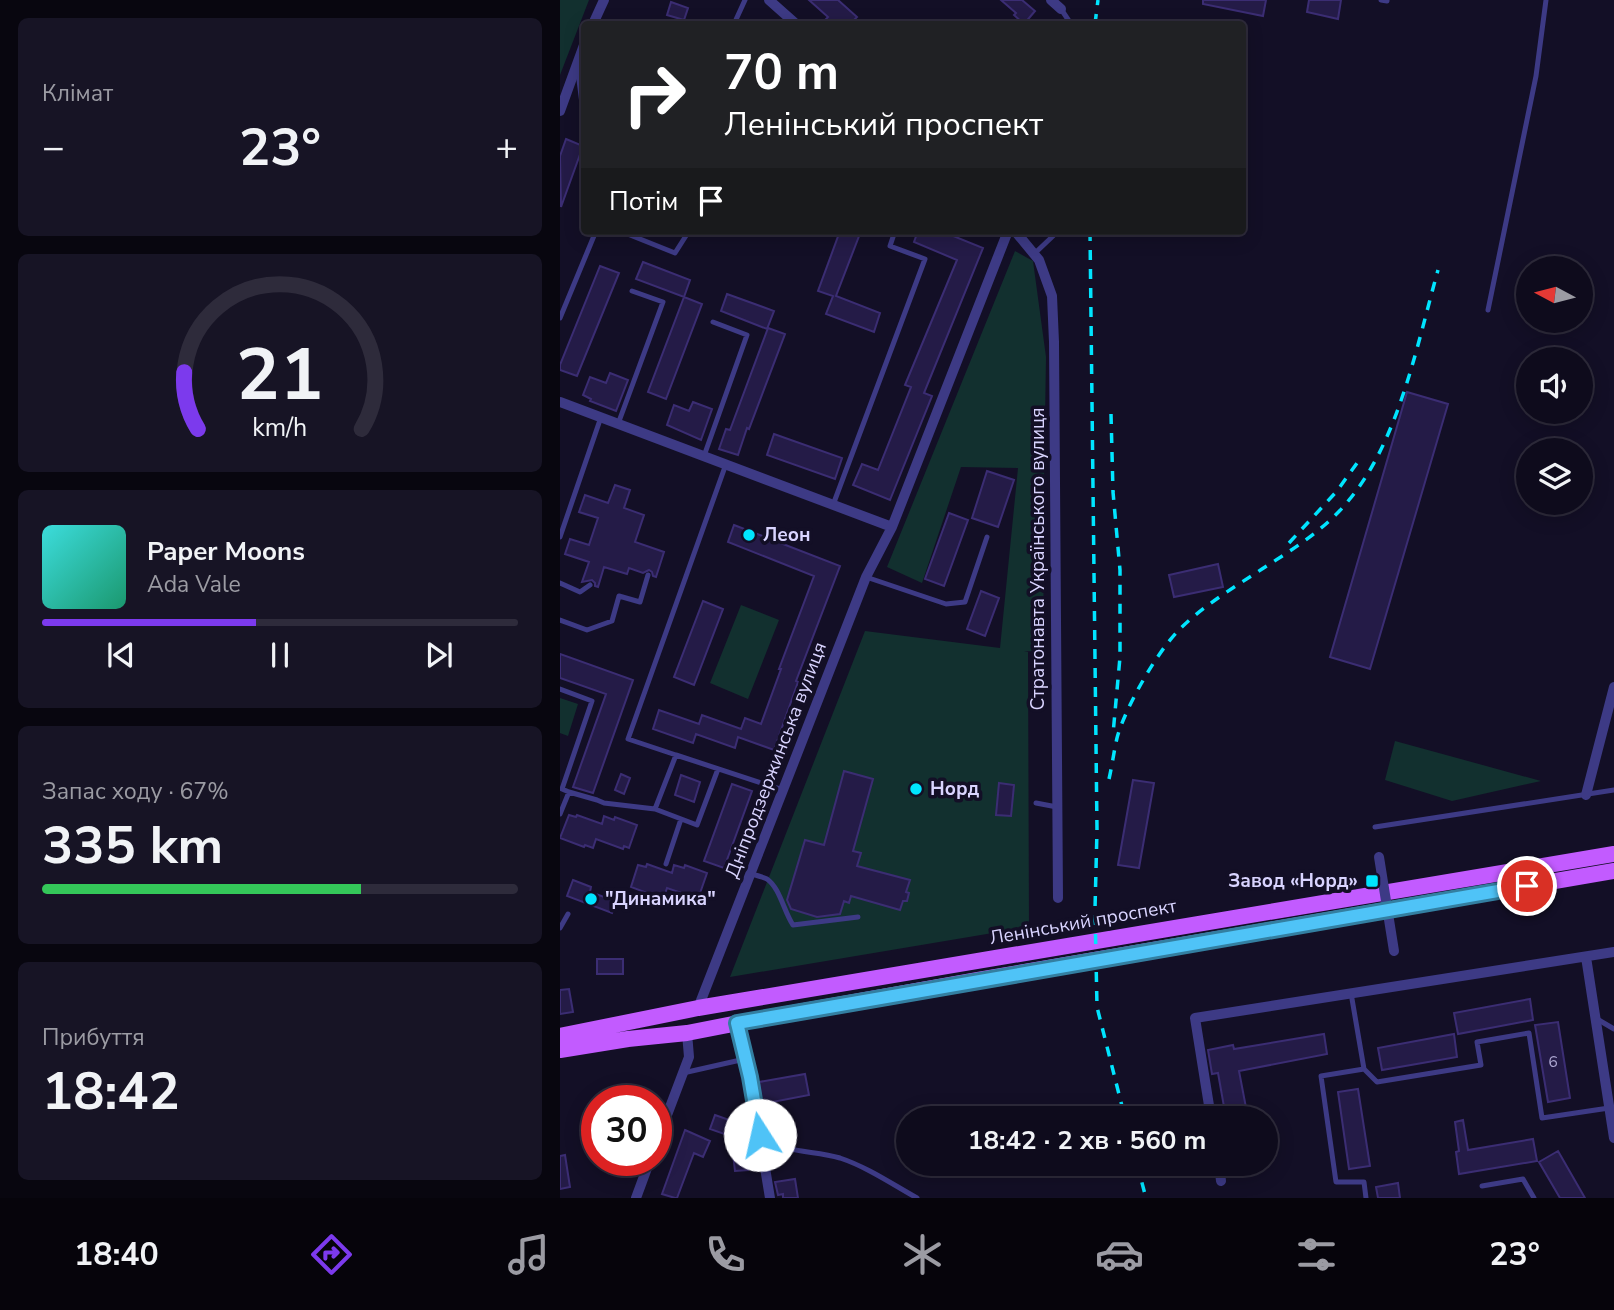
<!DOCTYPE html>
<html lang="uk">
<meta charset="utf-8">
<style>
body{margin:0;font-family:"Nunito Sans",sans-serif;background:#171425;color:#f1f3f6;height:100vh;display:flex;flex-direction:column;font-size:26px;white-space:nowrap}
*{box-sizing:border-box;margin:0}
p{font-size:23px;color:#9b9ba3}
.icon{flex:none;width:38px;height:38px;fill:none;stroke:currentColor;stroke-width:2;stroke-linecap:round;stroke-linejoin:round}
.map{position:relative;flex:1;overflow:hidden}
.drawer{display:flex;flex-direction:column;gap:18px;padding:18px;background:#08060f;width:560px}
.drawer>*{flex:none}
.guide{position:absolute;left:21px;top:21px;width:665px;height:214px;border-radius:7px;box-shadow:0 4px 18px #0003,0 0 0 2px #2e2b3b;background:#202124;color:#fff;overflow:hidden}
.needle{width:46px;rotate:277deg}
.controls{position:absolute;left:956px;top:256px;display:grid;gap:14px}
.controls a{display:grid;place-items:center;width:77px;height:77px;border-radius:50%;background:#0e0b1c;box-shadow:0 4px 18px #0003,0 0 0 2px #2e2b3b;font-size:35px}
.speed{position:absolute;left:21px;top:1085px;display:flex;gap:14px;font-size:35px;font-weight:700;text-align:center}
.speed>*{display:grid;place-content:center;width:91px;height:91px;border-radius:50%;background:#0e0b1c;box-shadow:0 4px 18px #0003,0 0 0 2px #2e2b3b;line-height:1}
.speed .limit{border:10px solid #d22;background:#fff;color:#111}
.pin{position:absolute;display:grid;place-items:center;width:60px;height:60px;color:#fff;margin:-30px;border:4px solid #fff;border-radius:50%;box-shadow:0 2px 7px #0007}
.me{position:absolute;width:77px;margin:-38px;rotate:350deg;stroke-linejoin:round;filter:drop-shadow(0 0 5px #0008)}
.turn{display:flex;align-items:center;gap:24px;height:147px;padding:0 28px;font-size:32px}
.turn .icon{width:91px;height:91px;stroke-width:2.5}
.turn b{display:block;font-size:49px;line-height:60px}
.then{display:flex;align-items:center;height:66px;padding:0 28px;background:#0003;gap:14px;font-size:26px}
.big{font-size:52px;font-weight:700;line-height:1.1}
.drawer .tile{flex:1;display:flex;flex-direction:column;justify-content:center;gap:10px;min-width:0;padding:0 24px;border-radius:10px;background:#171425}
.drawer .dial{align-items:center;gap:0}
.dial svg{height:182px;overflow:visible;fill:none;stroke:#2e2b3b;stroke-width:7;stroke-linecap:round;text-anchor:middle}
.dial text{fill:#f1f3f6;stroke:none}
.song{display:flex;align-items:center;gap:21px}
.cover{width:84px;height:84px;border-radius:10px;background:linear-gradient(135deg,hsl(180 70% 55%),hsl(160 70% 35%))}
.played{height:7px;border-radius:4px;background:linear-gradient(90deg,#7c3aed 45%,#2e2b3b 45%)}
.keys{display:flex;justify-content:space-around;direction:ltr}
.heat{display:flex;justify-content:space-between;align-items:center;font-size:38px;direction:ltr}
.charge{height:10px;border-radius:5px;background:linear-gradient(90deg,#34c759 67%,#2e2b3b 0)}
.trip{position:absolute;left:336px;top:1106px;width:382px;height:70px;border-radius:35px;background:#0e0b1c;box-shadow:0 4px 18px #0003,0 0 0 2px #2e2b3b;font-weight:700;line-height:70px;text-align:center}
.menu{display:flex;height:112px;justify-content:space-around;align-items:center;background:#06040b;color:#9b9ba3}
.menu .icon{width:49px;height:49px}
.menu .current{color:#7c3aed}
.menu b{font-size:32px;color:#f1f3f6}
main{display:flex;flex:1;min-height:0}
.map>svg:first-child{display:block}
.green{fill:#12302f}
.building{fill:#241b47;stroke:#3b2d73;stroke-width:2}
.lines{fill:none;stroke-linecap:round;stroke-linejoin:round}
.lane{stroke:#3d3a85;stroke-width:5}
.street{stroke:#3d3a85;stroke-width:10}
.primary{stroke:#c25bff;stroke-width:16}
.rail{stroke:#00e5ff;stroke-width:3.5;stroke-dasharray:10 9;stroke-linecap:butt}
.street-bridge{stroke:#3d3a85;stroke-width:10}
.route-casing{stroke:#337fa1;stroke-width:18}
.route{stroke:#4fc3f7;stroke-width:12}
.poi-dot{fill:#00e5ff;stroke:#130f26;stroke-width:2.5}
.labels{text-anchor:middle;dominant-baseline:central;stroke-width:7;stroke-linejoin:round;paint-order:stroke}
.number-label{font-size:16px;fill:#aca6d1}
.poi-label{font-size:19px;font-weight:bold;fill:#d9d4ff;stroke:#130f26;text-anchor:start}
.street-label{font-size:19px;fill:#d9d4ff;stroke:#130f26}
</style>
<main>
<section class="drawer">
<div class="tile"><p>Клімат</p>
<div class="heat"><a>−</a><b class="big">23°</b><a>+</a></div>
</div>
<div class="tile dial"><svg viewBox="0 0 100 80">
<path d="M14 69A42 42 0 1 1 86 69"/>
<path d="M14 69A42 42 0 0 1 8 44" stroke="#7c3aed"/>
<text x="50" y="56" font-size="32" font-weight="700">21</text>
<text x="50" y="72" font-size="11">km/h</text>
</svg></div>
<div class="tile">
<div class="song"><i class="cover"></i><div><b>Paper Moons</b><p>Ada Vale</p></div></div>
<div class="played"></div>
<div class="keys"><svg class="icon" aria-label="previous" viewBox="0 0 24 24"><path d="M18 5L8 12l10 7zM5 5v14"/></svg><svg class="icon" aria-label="pause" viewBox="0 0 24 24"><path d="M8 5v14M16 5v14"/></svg><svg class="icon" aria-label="next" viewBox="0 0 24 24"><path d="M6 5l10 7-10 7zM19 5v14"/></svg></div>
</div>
<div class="tile"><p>Запас ходу · 67%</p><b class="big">335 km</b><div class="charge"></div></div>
<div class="tile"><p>Прибуття</p><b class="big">18:42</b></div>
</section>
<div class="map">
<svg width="1054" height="1198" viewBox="0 0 1054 1198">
<rect width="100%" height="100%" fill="#130f26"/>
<path class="green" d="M0,0H29L0,75Z
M455,251L473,261L486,357L483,544L484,652L464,651L468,652L469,927L170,977L305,631L440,648L458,468L401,467L362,583L327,567Z
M181,605L219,620L188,699L150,683Z
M0,698L18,704L8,736L0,733Z
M835,741L981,781L892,801L825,780Z"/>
<path class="building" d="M249,0H278L297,17L290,24H273L266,19L268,17Z
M441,0H462L475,11L464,24L454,15L456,13Z
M643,0H706L703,16L643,4Z
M749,0H781L778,19L747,12Z
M111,2L128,8L124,20L107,15Z
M6,139L23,146L1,207L0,156Z
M280,231H301L276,296L320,313L314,332L266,314L273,296L258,291Z
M358,231H381L423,248L364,393L372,396L330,500L293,485L302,464L318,470L351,387L345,385L397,260L354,242Z
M83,262L130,280L124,297L76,279Z
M40,266L59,273L17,376L0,370V365Z
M167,294L214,311L207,329L161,311Z
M124,297L142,304L106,399L88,392Z
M208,328L225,334L189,429L187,428L178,455L159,449L166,429L170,430Z
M50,373L68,380L56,411L30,401L31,399L23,395L30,377L46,383Z
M847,392L888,404L810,669L770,657Z
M133,402L152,409L141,440L107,425L114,405L129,411Z
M214,434L282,458L275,479L207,455Z
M427,471L454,480L438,527L412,518Z
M55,485L70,490L64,508L84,515L75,542L104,552L96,577L93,576L92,572L89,570L83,573L69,568L67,574L44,567L38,587L35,586V583L32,580L22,582L29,562L5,554L10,539L29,545L38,518L19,512L25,495L48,503Z
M389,513L408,520L384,586L365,579Z
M174,525L280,566L236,681L238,682L214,750L178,737L175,748L136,734L133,743L93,729L99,710L139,724L142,715L181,729L185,718L201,724L221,669H219L254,576L168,542Z
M658,564L663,587L614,597L609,575Z
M421,591L439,598L425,636L407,629Z
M143,601L163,609L134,685L114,677Z
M0,654L73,680L33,793L13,787L46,694L0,678Z
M284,771L313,779L293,851L301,853L297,866L350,880L346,892L349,893L347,901H343L340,910L291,896L289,903L284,901L280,914L257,917L231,909L227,900L245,840L264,845Z
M61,774L70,778L64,794L55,790Z
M121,775L140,782L134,802L115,795Z
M573,780L594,783L579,868L558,865Z
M439,783L454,785L451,816L436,815Z
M172,784L192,791L164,868L144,861Z
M9,815L16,817L17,815L42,824L44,816L54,820L55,817L77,825L69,848L64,846L63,849L36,839L33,848L25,845L24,847L0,838Z
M87,864L112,873L114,865L124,868L125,865L147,873L139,896L134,894L133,897L107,888L104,897L96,894L95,896L71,887L78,865L86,867Z
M13,880L31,887L30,892L56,901L52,913L7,896Z
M37,959H63V974H37Z
M9,989L13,1012L0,1014V990Z
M970,999L973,1020L898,1034L894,1013Z
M998,1022L1010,1098L988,1102L975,1025Z
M764,1034L767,1054L679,1071L688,1118H666L658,1073L652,1074L648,1050L673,1045L674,1049Z
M894,1034L897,1057L822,1070L818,1048Z
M245,1074L249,1095L202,1104L199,1082Z
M798,1089L810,1166L789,1169L778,1092Z
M155,1115L175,1122L170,1136L150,1129Z
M903,1120L908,1150L973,1139L977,1161L899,1174L896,1152L899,1151L895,1122Z
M125,1130L150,1141L143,1157L134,1153L117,1198H115L102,1194Z
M998,1151L1025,1198H1000L979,1162Z
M186,1153L188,1170L175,1171L173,1154Z
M5,1155L10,1187L0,1189V1156Z
M235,1179L238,1198H223V1194L218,1195L215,1182Z
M838,1183L840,1198H818L816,1187Z"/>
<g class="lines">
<path class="lane" d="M821,0L827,1V0
M501,9L511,24
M174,24L185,0
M18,72L24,120
M60,231L115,253L129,231
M474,254L493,236L495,231
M928,310L976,76L986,0
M0,318L36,231
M58,424L103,302L72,291
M144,456L187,335L153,322
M273,505L365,259L330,246L335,231
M0,537L41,417
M306,577L386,604L405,602L427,537
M0,583L20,592L30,585
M0,620L27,630L52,621L59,596L80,602L88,575
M0,689L32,701L2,789L9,792
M116,755L68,739L166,464
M476,803L497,807
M95,809L137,825L158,769
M0,814L9,792L37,800L44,803L95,809L116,755L223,790
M815,827L1054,790
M106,864L121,819
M191,874C195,875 203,877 207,879C220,888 224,912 233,925L298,917
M0,928L8,914
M791,993L804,1069L817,1082L921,1065L917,1042L969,1033L982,1118L1049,1108
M1037,1019L1054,1029
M804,1069L761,1076L776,1182H804L806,1198
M123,1073L185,1059
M202,1137C226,1154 253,1150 280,1158C307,1167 332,1184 357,1198
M922,1186L963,1179L974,1198"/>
<path class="street" d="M209,0L236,24
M491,0L501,9
M33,24L44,0
M0,111L24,45
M455,231L479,260L492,296L494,342L498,898
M0,402L332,527
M1026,795L1054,687
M1026,957L1054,1138
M138,1008L306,577L332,527L448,231
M177,1023L190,1077L210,1198
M651,1118L635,1018L1054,952
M96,1144L129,1057L127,1033
M659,1164L661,1181
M76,1198L90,1160"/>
<path class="primary" d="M0,1036L138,1008L1054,854
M0,1050L68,1039L127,1033L199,1019L418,980L1054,871"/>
<path class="rail" d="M535,24L538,0
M530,231L537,830L535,909L537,1007L565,1118
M551,414L553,492L560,570V657L553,734
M729,543L777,491L797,463
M549,779C552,766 554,751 557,738C565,708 596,654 617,632C641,607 673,588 702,569C733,549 766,529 789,500C839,440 857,345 878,270
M577,1164L586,1198"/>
<path class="street-bridge" d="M819,857L834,951"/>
</g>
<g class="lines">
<defs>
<path id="route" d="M200,1135L190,1077L177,1023L967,886"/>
</defs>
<use href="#route" class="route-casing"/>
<use href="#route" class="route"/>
</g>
<g class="poi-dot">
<circle cx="189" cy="535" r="7"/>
<circle cx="356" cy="789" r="7"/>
<rect x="805" y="874" width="14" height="14" rx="3.5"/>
<circle cx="31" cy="899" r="7"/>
</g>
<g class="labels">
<g class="number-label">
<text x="993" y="1062">6</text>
</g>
<g class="poi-label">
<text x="203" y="535">Леон</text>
<text x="370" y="789">Норд</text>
<text x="798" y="881" text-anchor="end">Завод «Норд»</text>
<text x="45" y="899">"Динамика"</text>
</g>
<g class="street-label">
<text transform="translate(478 559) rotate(-90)">Стратонавта Українського вулиця</text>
<text transform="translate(216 760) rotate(-69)">Дніпродзержинська вулиця</text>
<text transform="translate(523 922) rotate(-10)">Ленінський проспект</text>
</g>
</g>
</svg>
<div class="controls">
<a><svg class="needle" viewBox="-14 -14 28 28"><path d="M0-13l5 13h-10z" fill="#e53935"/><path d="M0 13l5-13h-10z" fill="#9b9ba3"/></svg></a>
<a><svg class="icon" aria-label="sound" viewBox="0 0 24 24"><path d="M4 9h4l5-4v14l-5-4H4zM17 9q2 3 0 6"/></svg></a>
<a><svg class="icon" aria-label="layers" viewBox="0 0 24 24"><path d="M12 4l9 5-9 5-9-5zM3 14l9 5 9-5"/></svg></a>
</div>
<div class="speed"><div class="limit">30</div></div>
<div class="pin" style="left:967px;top:886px;background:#d93025"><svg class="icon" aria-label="arrive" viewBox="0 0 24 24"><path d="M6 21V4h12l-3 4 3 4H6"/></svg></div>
<svg class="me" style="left:200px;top:1135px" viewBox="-20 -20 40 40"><circle r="19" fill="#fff"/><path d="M0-13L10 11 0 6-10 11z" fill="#4fc3f7"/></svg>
<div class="trip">18:42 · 2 хв · 560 m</div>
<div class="guide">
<div class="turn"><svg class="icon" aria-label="right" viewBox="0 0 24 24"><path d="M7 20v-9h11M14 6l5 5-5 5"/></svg><div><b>70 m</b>Ленінський проспект</div></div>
<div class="then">Потім<svg class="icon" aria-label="arrive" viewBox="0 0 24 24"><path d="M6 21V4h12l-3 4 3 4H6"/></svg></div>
</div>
</div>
</main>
<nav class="menu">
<b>18:40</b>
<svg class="icon current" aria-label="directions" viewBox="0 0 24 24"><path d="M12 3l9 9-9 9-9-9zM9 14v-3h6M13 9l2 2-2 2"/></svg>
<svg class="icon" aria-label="music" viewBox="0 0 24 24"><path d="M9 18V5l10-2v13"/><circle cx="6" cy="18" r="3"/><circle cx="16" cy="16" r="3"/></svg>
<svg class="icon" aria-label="phone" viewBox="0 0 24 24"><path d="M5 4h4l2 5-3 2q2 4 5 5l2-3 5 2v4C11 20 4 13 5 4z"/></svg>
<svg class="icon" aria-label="climate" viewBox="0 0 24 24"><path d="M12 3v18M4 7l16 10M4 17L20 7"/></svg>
<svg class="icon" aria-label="car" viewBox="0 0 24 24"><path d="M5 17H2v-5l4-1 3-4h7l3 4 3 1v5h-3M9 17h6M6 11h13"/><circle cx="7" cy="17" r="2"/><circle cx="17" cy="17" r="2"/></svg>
<svg class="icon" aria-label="filters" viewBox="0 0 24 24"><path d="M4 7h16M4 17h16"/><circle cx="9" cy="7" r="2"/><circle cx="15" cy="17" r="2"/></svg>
<b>23°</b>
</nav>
